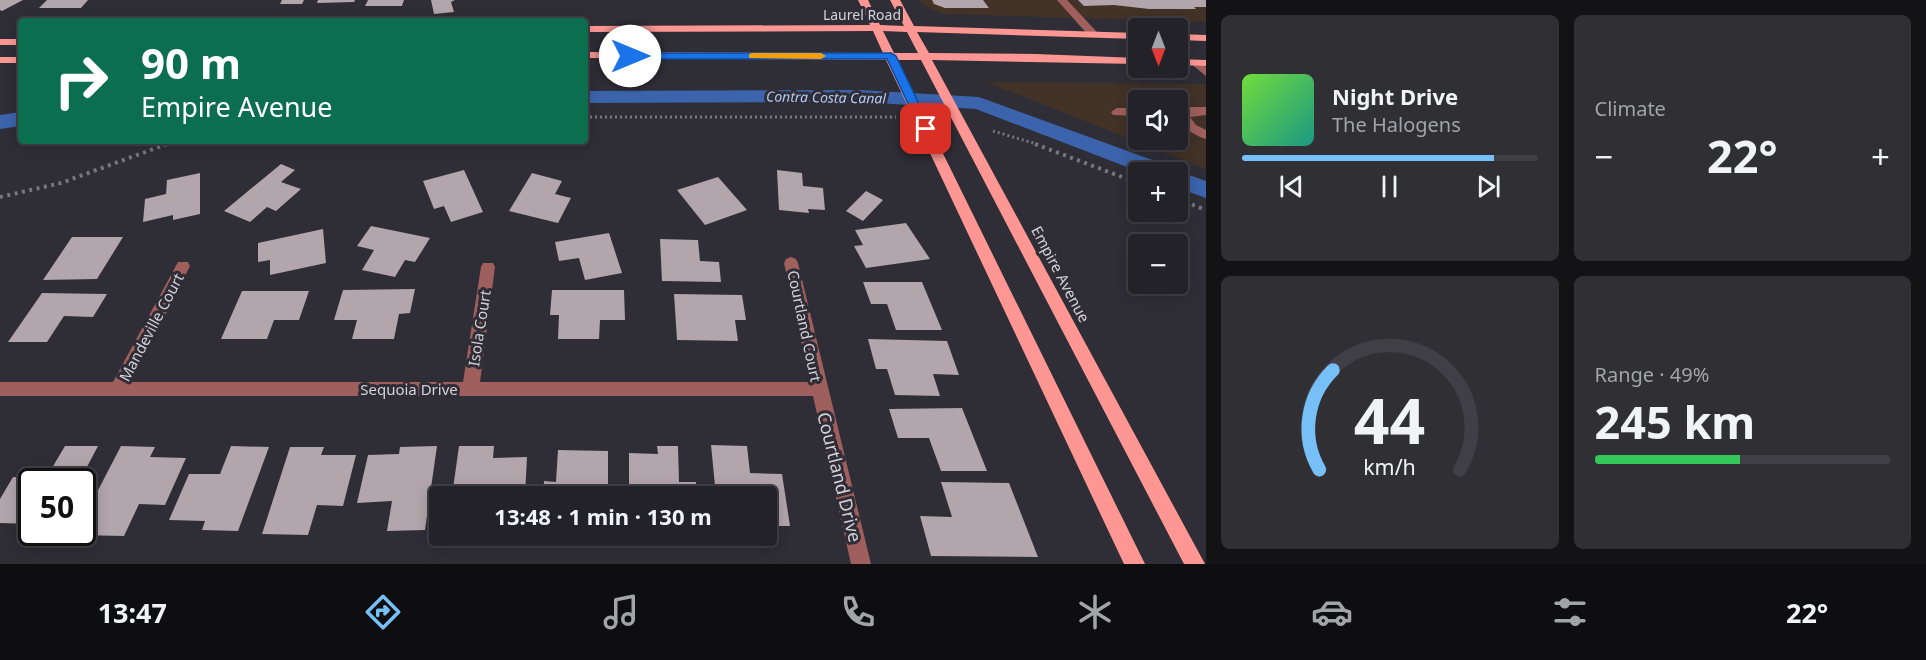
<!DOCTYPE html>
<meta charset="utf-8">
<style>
body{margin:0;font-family:"Noto Sans",sans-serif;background:#2f2f34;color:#f1f3f6;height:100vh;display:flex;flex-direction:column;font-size:22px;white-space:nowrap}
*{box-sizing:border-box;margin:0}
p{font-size:20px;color:#a3a4a8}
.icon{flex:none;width:33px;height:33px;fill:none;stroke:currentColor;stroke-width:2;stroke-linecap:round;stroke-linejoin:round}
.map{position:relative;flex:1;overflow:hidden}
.side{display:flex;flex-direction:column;gap:15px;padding:15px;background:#131316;width:720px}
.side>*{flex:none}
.top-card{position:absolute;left:18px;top:18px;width:570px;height:126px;border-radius:6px;box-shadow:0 3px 15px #0003,0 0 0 2px #403f45;background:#0b6e4f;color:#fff;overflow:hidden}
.needle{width:39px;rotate:180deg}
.tools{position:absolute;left:1128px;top:18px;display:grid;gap:12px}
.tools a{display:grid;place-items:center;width:60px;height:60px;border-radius:6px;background:#232228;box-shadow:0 3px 15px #0003,0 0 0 2px #403f45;font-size:30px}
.speed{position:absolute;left:18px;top:468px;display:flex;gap:12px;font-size:30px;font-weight:700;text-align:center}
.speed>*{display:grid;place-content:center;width:78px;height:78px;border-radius:50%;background:#232228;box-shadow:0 3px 15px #0003,0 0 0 2px #403f45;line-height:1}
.speed .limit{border:3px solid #111;border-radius:9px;background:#fff;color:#111}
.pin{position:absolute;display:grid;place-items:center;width:51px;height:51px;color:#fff;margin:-26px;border-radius:12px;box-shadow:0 3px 9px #0006}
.me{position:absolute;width:66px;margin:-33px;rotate:90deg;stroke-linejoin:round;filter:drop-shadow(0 0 4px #0008)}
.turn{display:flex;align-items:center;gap:21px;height:126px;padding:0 24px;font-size:27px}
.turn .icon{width:78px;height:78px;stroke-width:2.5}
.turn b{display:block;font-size:42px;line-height:51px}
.big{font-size:45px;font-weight:700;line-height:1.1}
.side .widget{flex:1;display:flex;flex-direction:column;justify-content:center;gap:9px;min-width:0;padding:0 21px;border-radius:9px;background:#2f2f34}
.side .dial{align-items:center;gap:0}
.dial svg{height:156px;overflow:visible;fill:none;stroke:#403f45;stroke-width:7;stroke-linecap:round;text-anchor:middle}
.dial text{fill:#f1f3f6;stroke:none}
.song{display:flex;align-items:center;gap:18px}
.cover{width:72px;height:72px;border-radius:9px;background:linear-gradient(135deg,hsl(100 70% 55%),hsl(170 70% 35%))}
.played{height:6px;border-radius:3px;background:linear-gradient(90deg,#77bff7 85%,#403f45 85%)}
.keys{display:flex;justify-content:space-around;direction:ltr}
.heat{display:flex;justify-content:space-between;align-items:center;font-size:33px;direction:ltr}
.charge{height:9px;border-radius:4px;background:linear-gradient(90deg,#34c759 49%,#403f45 0)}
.side .tiles{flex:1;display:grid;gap:15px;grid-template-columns:repeat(2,1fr)}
.trip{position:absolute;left:429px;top:486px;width:348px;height:60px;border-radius:6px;background:#232228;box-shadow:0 3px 15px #0003,0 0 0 2px #403f45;font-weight:700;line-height:60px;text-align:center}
.tabs{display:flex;height:96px;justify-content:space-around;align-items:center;background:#0e0e10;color:#a3a4a8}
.tabs .icon{width:42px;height:42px}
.tabs .current{color:#77bff7}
.tabs b{font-size:27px;color:#f1f3f6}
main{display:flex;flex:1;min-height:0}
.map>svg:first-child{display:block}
.commercial{fill:#423227;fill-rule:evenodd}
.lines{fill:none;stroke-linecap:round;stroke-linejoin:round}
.canal{fill:#3b64ac;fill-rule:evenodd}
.building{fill:#b2a5ac}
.path-far1{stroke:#79777e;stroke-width:3;stroke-dasharray:2 3;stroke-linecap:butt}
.path{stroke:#79777e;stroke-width:4;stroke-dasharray:3 4.5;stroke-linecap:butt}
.minor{fill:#9e5f5d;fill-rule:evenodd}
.major{fill:#fe9793;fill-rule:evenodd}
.route{fill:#1a73e8;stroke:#114b97;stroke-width:1.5}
.slow{fill:#f59e0b}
.labels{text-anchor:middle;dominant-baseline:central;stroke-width:6;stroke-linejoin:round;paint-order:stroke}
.far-street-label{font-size:14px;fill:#d4d2d8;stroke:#2f2d36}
.far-water-label{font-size:14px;font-style:italic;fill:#b3caf2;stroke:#2f2d36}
.street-label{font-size:15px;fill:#d4d2d8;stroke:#2f2d36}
.near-street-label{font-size:18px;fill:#d4d2d8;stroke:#2f2d36}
</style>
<main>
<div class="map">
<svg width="1206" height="564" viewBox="0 0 1206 564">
<rect width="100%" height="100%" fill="#2f2d36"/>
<path class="commercial" d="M920,0H1206V22L943,14L923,5Z
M986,82L1206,84V169ZM1138,100H1178V140H1138Z"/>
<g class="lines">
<path class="canal" d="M860,90L979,97L1169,166L1173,172H1140L976,109L860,102L585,103V91Z
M21,112V126L0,129V115Z
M1178,171L1206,181V198L1178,188V172H1173Z"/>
</g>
<path class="building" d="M0,0H23L2,11L0,10Z
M47,0H88L81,8H39Z
M282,0H304L302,4H280Z
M318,0H355L354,2L317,3Z
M368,0H404L402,6H365Z
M431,0H455L451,2L454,12L434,14Z
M932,0H983L989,8H945L934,4Z
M1078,0H1206V7H1194L1196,9H1149L1114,5L1084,6Z
M281,164L295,170L281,182L301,189L276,211L267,207L250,222L224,211Z
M464,170L483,212L451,222L444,206L434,209L423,181Z
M777,170L802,173L803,186L823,188L825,210L808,209L809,213L779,210Z
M200,173V214L173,220V215L143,222L145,199L166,194L167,180Z
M532,173L562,181L555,194L571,198L558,223L509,211Z
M718,177L747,210L705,225L677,190Z
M866,191L883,200L863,221L846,211Z
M906,223L930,259L866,268L854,246L863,245L855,230Z
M371,226L430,238L415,262L405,260L395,277L362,270L374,250L357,246Z
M323,229L326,263L270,275V260L258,262V243Z
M609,233L622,273L585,280L579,258L559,261L555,242Z
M72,237H123L97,279L43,280Z
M660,239L698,240L700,261L719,262L721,282L662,281Z
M863,282H922L942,330H896L887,304H871Z
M415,289L410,313L399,314L394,339H352L357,320H334L343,290Z
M552,290H624L625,320H600L599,339H558L559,315H550Z
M242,291H309L299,320H274L267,339H221Z
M42,293L107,294L93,317L64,316L47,342H8Z
M674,294L742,295L746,320H735L738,341L677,340Z
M868,339L947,341L959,375L933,374L940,396L895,395L887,369H876Z
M962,408L987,471H941L929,438H898L889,409Z
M711,445L747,446L750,473L782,474L790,526H766V496H716Z
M65,446H98L79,482H32V524L0,523V499L13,477L46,478Z
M121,446L155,447L150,457L186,458L165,505L139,504L124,536L75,535L82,532V521Z
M231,446L269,447L238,531L202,530L205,521L169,520L189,474H220Z
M437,446L425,530L387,531L392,501L357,503L368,455L399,454L400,447Z
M459,446H494L493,458L527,457L525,496H452Z
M657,446H678L679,482H696V496H629V453L658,454Z
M290,447H324L321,455H356L343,506L317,505L308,535L262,534Z
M558,450L608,451V496H543L544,481L556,482Z
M941,482L1009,483L1038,557L931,556L920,516L952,517Z"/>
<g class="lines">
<path class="path-far1" d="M585,117H896
M993,131L1040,145
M163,145L175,141"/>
<path class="path" d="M1035,144L1138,183
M0,197L61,183L167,144
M1178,199L1206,210"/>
<path class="minor" d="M1057,0H1067L1097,32V36H1089Z
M1195,60L1206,67V76L1190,63Z
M1180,107H1206V115L1190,117L1196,125L1206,130V139C1190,134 1178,124 1178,108Z
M1117,108H1138V116L1113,115L1111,112Z
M791,257L796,259L798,263L871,564H851L813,396H0V382H113L178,262H188L190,266L131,382H463L481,267L483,263H493L495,267L480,382H810L784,263L786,259Z"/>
<path class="major" d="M858,0H868L880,25L904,26L890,0H900L914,26L1138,33V39L917,32L929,53L1036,54L1138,58V64L932,60L1205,564H1184L921,60H897L1145,564H1124L886,60L585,58V52L883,53L873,31L585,32V26L870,25ZM883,31L907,32L918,53H894Z
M1178,34L1206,35V41L1178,40Z
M0,39H21V45H0Z
M0,57H21V63H0Z
M1178,59L1206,60V66L1178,65Z"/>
</g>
<path class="route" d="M891,53L896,56L931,129L930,131L926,132L920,129L887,59H630L625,56L630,53Z"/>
<path class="slow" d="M752,53H821L826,56L821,59L749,58V54Z"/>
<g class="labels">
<g class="far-street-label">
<text x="862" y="14">Laurel Road</text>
</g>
<g class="far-water-label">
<text transform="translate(826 97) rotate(1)">Contra Costa Canal</text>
</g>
<g class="street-label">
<text transform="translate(1061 274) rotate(62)">Empire Avenue</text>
<text transform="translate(805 326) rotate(78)">Courtland Court</text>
<text transform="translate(151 327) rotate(-62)">Mandeville Court</text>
<text transform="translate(479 328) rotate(-81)">Isola Court</text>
<text x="409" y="389">Sequoia Drive</text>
</g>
<g class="near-street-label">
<text transform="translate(840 477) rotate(76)">Courtland Drive</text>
</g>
</g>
</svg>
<div class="tools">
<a><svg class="needle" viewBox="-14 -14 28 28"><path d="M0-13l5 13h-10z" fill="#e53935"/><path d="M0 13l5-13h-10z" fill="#a3a4a8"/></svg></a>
<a><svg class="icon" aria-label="sound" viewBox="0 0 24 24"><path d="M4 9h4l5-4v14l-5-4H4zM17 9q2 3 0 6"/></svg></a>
<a>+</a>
<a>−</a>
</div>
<div class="speed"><div class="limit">50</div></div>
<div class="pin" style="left:926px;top:129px;background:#d93025"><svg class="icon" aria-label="arrive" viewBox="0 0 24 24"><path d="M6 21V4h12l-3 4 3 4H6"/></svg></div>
<svg class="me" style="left:630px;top:56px" viewBox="-20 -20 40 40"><circle r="19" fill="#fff"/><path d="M0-13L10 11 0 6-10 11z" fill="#1a73e8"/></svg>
<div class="trip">13:48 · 1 min · 130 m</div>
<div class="top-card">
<div class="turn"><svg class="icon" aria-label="right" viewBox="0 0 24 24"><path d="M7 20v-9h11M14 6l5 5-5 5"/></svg><div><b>90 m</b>Empire Avenue</div></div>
</div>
</div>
<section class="side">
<div class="tiles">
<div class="widget">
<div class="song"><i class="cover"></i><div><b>Night Drive</b><p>The Halogens</p></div></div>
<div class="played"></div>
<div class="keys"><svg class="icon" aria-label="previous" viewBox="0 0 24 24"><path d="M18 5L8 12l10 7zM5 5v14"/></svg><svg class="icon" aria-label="pause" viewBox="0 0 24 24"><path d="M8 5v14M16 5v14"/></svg><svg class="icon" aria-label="next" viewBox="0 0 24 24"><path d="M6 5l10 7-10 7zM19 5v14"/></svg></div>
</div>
<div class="widget"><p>Climate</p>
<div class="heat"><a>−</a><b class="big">22°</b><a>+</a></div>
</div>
<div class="widget dial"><svg viewBox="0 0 100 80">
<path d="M14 69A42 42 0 1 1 86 69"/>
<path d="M14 69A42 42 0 0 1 21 18" stroke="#77bff7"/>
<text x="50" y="56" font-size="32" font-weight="700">44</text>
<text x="50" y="72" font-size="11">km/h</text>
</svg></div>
<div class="widget"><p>Range · 49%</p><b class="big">245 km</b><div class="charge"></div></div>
</div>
</section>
</main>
<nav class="tabs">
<b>13:47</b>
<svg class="icon current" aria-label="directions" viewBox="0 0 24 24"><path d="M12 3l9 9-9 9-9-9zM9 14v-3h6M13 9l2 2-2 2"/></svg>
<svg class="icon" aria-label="music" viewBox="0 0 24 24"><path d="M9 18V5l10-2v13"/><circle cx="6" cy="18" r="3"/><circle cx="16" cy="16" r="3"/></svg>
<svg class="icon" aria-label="phone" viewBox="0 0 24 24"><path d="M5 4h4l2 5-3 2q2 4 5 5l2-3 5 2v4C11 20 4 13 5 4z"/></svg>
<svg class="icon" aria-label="climate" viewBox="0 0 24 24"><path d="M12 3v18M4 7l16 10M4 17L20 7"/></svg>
<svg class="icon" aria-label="car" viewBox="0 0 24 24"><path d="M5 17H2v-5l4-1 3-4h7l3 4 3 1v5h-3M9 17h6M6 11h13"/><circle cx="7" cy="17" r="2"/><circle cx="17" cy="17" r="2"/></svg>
<svg class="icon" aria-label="filters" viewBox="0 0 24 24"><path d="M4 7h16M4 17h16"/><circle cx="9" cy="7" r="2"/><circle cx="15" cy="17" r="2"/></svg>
<b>22°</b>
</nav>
